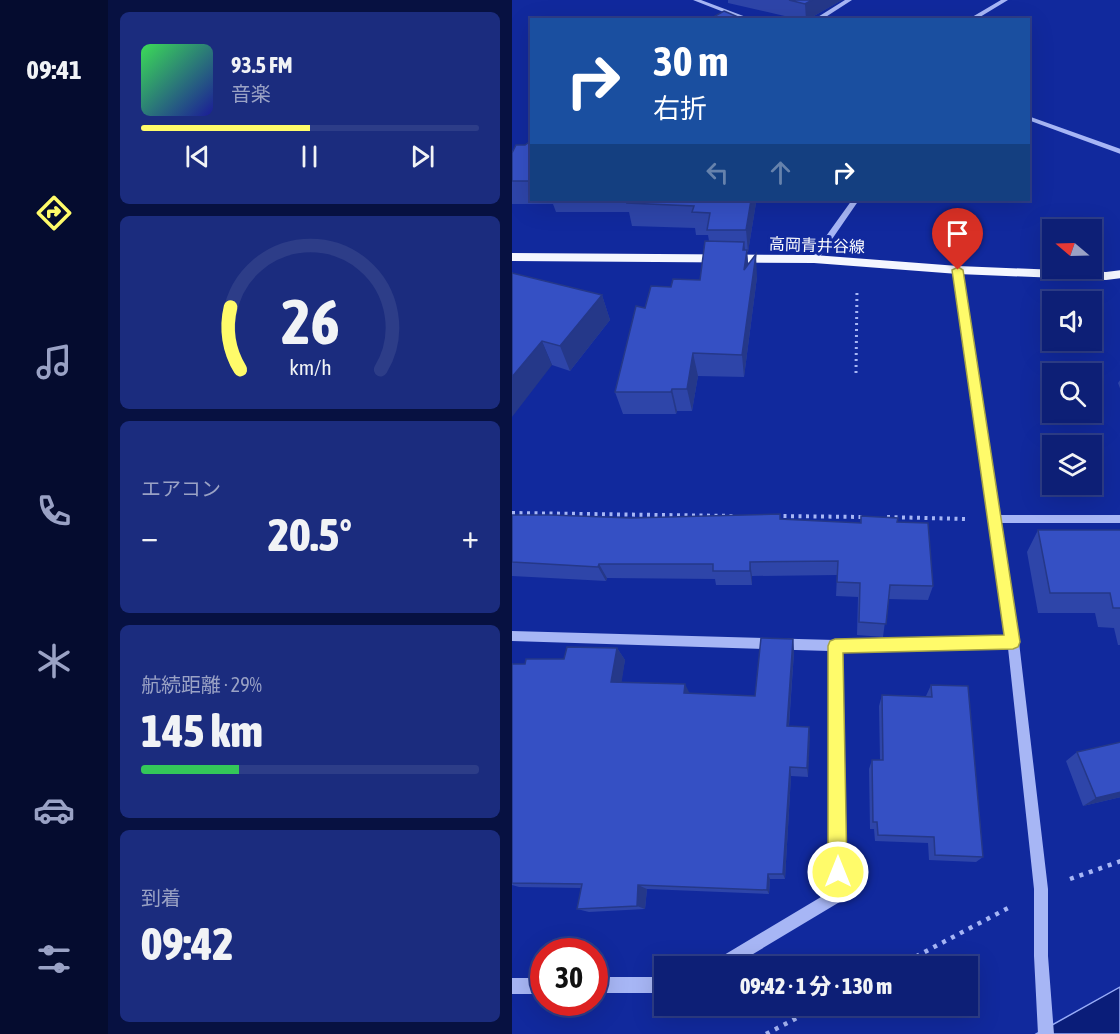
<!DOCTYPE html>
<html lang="ja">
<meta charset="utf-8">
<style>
body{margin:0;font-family:"Asap Condensed","Noto Sans JP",sans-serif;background:#1b2c7e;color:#f1f3f6;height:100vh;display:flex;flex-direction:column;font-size:22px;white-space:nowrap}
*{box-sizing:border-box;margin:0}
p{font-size:20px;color:#9aa2c5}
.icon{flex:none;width:33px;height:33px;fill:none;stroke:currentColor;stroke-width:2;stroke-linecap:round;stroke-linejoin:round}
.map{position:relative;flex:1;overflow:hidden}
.sheet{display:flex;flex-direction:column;gap:12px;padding:12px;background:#071141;width:404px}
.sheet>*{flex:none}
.hud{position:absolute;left:18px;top:18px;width:500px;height:183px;border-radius:0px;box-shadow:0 6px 24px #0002,0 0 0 2px #2d3d88;background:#1a4fa0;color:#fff;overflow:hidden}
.needle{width:39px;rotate:289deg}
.buttons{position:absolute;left:530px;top:219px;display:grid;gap:12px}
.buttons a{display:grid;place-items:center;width:60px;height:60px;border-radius:0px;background:#0d1f76;box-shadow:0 6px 24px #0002,0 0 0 2px #2d3d88;font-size:30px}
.speed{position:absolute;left:18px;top:938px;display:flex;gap:12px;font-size:30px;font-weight:700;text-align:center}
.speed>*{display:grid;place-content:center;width:78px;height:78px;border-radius:50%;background:#0d1f76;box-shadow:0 6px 24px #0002,0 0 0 2px #2d3d88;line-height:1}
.speed .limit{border:9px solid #d22;background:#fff;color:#111}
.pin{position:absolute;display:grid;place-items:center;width:51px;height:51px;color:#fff;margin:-62px -26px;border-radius:50% 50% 50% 0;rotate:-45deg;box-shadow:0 0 6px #0007}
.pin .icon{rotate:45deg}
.me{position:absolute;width:66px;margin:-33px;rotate:0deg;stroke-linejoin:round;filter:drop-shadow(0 0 4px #0008)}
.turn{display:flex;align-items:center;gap:21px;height:126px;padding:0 24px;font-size:27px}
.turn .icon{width:78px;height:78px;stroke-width:2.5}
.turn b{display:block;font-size:42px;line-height:51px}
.lanes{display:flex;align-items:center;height:57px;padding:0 24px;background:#0003;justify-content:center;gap:30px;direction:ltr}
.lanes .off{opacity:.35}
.big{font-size:45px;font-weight:800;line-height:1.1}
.sheet .widget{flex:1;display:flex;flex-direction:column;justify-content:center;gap:9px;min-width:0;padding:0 21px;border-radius:9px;background:#1b2c7e}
.sheet .dial{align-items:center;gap:0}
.dial svg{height:156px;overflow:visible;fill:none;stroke:#2d3d88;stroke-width:7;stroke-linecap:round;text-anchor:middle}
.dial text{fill:#f1f3f6;stroke:none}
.song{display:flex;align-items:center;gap:18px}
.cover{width:72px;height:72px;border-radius:9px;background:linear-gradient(135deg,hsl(130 70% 55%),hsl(240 70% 35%))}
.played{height:6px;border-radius:3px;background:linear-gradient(90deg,#fffb6a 50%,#2d3d88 50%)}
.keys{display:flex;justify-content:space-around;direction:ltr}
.heat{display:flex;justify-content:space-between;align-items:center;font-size:33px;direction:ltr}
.charge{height:9px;border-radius:4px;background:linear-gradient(90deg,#34c759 29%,#2d3d88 0)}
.trip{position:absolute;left:142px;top:956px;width:324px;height:60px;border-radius:0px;background:#0d1f76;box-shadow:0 6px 24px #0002,0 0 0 2px #2d3d88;font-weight:800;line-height:60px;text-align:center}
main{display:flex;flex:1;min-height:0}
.tabs{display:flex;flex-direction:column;width:108px;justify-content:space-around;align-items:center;background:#050c2f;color:#9aa2c5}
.tabs .icon{width:42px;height:42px}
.tabs .active{color:#fffb6a}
.tabs b{font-size:27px;color:#f1f3f6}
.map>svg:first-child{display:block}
.water{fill:#0a1d79;stroke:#98acf8;stroke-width:1.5}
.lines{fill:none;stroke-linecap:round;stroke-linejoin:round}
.path-far2{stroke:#a7b6f5;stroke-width:3;stroke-dasharray:2 4;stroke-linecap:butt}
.path-far1{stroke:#a7b6f5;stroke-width:4;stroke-dasharray:3 4.5;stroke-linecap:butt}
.path{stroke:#a7b6f5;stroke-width:4.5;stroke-dasharray:4 6;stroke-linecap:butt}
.minor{fill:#a7b6f5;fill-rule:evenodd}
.major{fill:#f4f6ff;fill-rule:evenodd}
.wall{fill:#2e45a9}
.shaded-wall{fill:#253889}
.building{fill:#3550c4;stroke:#253889;stroke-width:1.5}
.route{fill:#fffb6a;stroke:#a6a345;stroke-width:1.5}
.labels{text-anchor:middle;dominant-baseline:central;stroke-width:6;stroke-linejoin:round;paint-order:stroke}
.far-street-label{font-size:16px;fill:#fff;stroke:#11299d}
</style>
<main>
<nav class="tabs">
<b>09:41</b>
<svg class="icon active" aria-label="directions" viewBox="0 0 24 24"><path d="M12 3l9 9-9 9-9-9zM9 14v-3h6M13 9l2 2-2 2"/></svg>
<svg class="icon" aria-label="music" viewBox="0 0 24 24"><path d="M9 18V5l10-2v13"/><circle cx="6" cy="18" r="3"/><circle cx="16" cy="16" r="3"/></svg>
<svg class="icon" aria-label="phone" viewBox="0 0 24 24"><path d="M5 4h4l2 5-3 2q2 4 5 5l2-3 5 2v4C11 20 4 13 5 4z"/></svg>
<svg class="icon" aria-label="climate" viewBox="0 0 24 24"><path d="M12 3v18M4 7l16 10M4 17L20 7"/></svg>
<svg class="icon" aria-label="car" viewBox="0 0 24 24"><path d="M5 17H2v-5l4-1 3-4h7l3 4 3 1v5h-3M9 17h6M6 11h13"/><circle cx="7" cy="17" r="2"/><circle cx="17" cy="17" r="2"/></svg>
<svg class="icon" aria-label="filters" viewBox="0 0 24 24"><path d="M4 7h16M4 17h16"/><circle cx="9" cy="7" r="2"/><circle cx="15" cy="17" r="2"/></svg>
</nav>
<section class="sheet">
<div class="widget">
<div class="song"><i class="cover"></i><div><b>93.5 FM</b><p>音楽</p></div></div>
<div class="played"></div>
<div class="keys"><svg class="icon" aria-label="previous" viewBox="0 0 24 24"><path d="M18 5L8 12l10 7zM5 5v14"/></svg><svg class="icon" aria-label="pause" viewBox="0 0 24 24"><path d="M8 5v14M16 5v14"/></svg><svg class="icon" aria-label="next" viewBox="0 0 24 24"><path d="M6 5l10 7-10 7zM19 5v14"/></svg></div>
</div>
<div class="widget dial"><svg viewBox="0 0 100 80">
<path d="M14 69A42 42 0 1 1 86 69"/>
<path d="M14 69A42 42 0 0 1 9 37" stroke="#fffb6a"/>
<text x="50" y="56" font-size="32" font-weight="700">26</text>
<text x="50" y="72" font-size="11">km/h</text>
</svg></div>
<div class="widget"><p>エアコン</p>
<div class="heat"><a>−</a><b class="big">20.5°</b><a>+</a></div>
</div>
<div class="widget"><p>航続距離 · 29%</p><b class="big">145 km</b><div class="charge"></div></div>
<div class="widget"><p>到着</p><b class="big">09:42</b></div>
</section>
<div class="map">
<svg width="609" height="1034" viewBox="0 0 609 1034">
<rect width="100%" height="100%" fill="#11299d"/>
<path class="water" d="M608,987V1034H524Z"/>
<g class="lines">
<path class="path-far2" d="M344,373L345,289"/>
<path class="path-far1" d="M0,513L223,516
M264,516L352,517
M375,517L454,519"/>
<path class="path" d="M558,879L609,861
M386,966L498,907
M254,1034L310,1005"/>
<path class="minor" d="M181,0H189L242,20H232Z
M333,0H340L309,20H301Z
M489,0H496L463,20H455Z
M516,116L609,149V154L516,120Z
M340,200H347L305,261H299V257Z
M446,267L450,270L487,515H609V523H489L507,642L536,889V956L542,1034H526L522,956V889L496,648L329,651L333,895L331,900L221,966H200L202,961L319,891L317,651L0,641V631L323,640L494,637L442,270Z
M82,977H153V993H82Z
M0,978H32V994H0Z"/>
<path class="major" d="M0,253L302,255L446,266L594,272L609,270V278L594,280L446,274L302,263L0,261Z"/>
</g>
<path class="wall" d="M216,0H330L295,20H290L216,3Z
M20,140V200H249V203H244L236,252H235L236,264L245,277L232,377L186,376L180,411H165L164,414H111L103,392L133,308L159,287L188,280L197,241L196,235H184L183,228L120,226L117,212H44L41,204H0V153Z
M0,273L90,295L98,320L58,371L40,365Z
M609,379V391L606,383Z
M0,515L119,518L269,519L348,523L349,516L385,522L421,586L416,600L376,599L371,637L345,635L346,597L324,596L325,575L240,576V585H204L203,579L95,578L94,581L0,576Z
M526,530H609V645H606L602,628L586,627L583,613H526L515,552Z
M281,639L282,652L277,726L297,727L296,777L279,776L273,879H258L257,894L135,889L133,909L77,912L65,909L69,888L7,887L0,885V664H13L52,659L105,648L113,660L109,682L178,693L243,696Z
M419,685L471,857L464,862L417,860L416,843L363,841L362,829H358L357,769L360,760H368L367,706L370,695L414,696Z
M609,742V797L571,806L554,761L565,752Z"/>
<path class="shaded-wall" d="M300,0H330L295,20H294L293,4Z
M239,200H244V203L236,252L234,230Z
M232,242L234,257L235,250L237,274L234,293L231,250Z
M244,254L245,277L232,377L230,355Z
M90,295L98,320L58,371L48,346Z
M30,341L40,365L0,417V377Z
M181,353L186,376L180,411L175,389Z
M160,389L165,411L164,414L159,392Z
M238,562L240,576V585L238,571Z
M87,564L95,578L94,581L86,567Z
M281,639L282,652L276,736L275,726Z
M105,648L113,660L108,693L99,682Z
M173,684L179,696L172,693Z
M297,727L298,738L296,777L295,768Z
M278,767L279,776L273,879L271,874Z
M609,792V797L571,806L584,798Z
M256,874L258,879L257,894L255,890Z
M126,885L135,889L133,909L125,906Z"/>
<path class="building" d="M277,0H300L293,4Z
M212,11L233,20H196Z
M20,140V181H0V153L4,145H13Z
M116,200H239L234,230H195L198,213L180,212L182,206L115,203Z
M193,241L232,242L231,250H235L232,270L244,254L230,355L181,353L175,389H160L159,392H103L124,306L133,308L139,286L159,287L161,279L188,280Z
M0,273L90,295L48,346L30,341L0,377Z
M268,514V519L349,523V516L386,518L385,522L416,523L421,586L378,585L374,624L347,622L348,583L325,582L326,561L238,562V571H201V564H87L86,567L0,562V515H39L119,518Z
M526,530H609V608H601L598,593H538Z
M249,638L281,639L275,726L297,727L295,768L278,767L271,874H256L255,890L126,885L125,906L65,909L70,884L0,883V664H13L14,659H52L55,647L105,648L99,682L173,684L172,693L243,696Z
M419,685L456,686L471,857L423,855L422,837L366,835L365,822H361L360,760H371L370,695L420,697Z
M609,742V792L584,798L565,752Z"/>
<path class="route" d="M446,267L451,270L508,642L506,647L501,649L331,653L335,872L332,879L326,881L319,879L316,872V646L318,641L323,639L492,635L440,270Z"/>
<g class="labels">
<g class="far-street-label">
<text transform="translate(305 245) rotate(2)">高岡青井谷線</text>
</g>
</g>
</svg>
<div class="buttons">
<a><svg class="needle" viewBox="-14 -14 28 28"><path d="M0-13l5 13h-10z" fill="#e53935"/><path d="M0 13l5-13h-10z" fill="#9aa2c5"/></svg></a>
<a><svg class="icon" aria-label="sound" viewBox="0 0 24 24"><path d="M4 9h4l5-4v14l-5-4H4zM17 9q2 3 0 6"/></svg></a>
<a><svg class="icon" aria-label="search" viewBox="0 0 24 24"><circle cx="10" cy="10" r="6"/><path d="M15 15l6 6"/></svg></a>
<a><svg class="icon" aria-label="layers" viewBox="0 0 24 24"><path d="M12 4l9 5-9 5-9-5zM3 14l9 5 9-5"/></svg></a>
</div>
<div class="speed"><div class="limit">30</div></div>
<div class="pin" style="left:446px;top:270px;background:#d93025"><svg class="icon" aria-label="arrive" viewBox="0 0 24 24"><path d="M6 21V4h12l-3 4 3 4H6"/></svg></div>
<svg class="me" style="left:326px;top:872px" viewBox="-20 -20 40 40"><circle r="17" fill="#fffb6a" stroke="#fff" stroke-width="3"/><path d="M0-11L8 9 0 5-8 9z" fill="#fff"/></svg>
<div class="trip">09:42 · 1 分 · 130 m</div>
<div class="hud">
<div class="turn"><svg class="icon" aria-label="right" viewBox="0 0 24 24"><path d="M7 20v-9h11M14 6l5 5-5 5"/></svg><div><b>30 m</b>右折</div></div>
<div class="lanes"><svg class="icon off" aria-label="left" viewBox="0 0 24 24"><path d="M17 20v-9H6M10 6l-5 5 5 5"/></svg><svg class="icon off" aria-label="ahead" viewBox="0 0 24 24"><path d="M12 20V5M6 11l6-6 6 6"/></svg><svg class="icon" aria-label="right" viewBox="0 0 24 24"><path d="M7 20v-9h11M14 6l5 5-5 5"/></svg></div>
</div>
</div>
</main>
